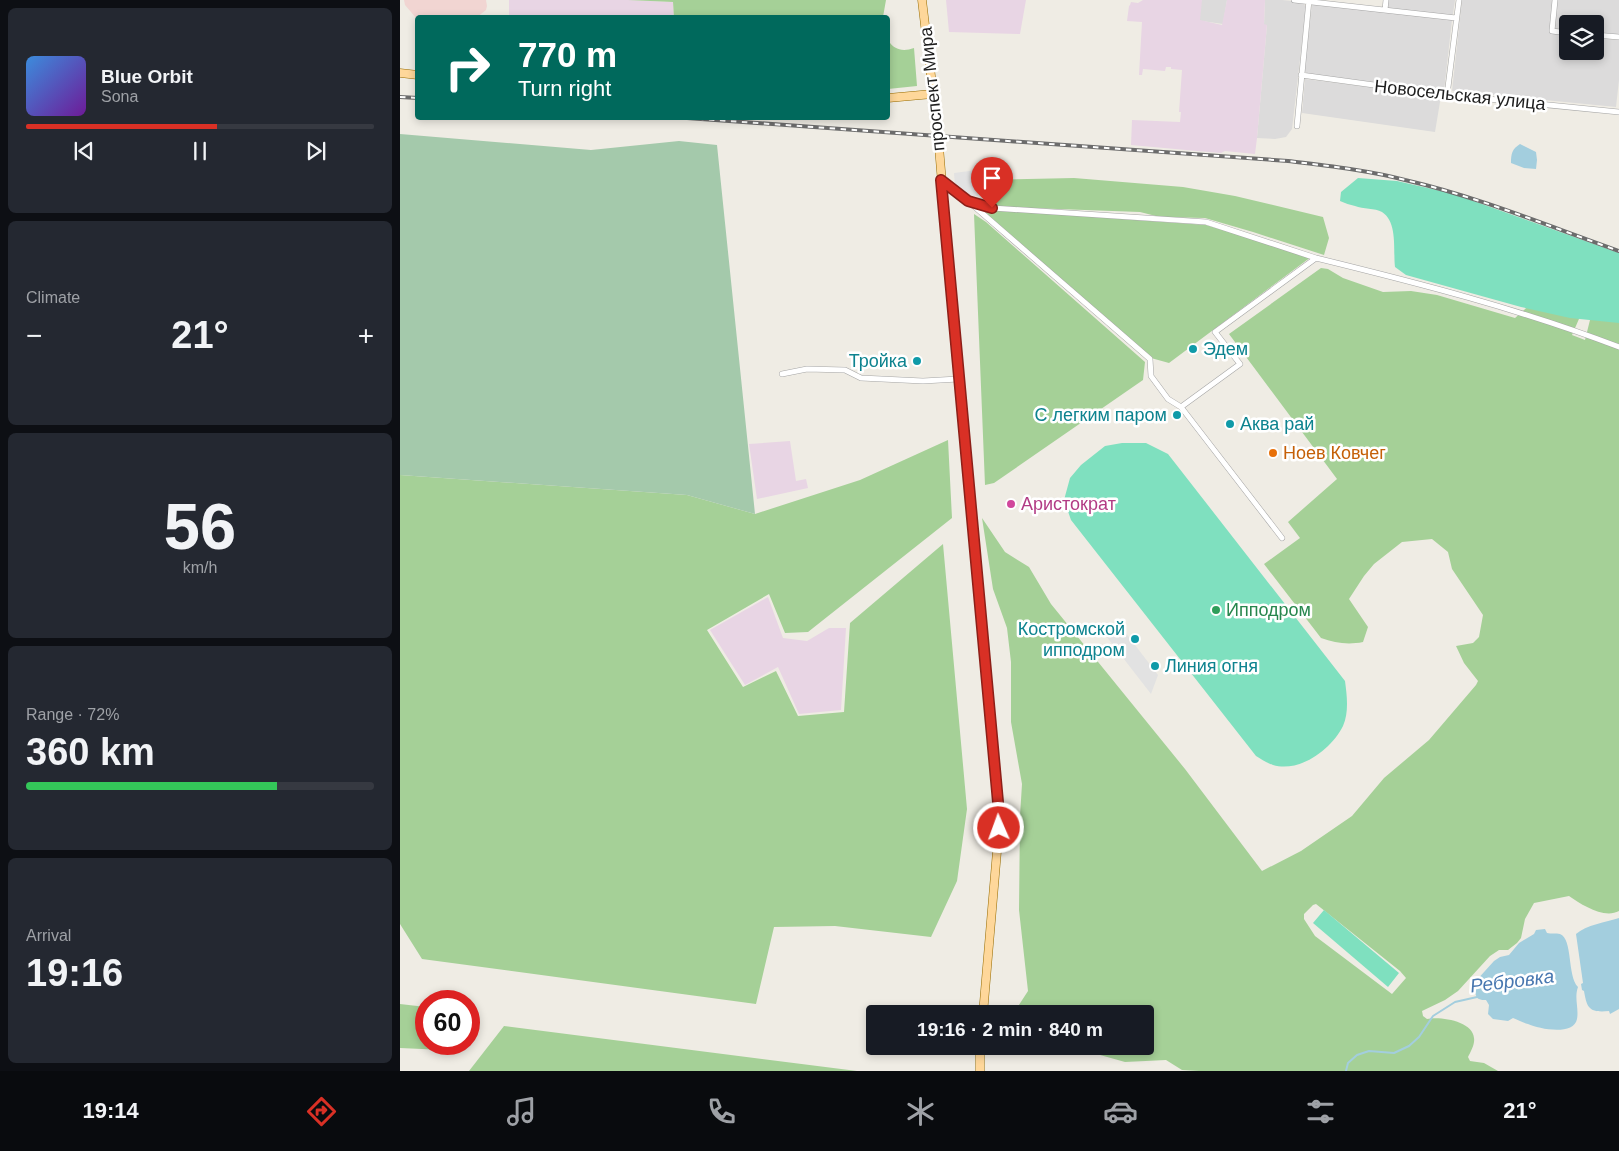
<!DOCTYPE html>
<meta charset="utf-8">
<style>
body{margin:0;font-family:Helvetica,sans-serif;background:#242831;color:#f1f3f6;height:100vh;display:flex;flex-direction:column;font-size:19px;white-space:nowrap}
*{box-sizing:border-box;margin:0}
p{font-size:16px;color:#9ea1a6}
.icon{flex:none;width:28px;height:28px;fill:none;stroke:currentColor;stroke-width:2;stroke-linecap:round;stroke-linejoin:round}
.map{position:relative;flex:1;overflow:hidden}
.details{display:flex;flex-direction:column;gap:8px;padding:8px;background:#0d0f14;width:400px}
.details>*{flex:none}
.banner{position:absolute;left:15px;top:15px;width:475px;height:105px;border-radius:5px;box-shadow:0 2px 8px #0003;background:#00695c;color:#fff;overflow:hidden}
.buttons{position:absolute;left:1159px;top:15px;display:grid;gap:10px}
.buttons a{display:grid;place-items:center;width:45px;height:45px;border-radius:5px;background:#171b24;box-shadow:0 2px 8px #0003;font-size:25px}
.speed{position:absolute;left:15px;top:990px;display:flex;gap:10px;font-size:25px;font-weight:700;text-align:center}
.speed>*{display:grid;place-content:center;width:65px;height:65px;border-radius:50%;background:#171b24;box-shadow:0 2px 8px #0003;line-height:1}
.speed .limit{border:8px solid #d22;background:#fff;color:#111}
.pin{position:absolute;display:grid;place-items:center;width:42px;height:42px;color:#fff;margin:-51px -21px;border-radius:50% 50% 50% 0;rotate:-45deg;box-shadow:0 0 5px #0007}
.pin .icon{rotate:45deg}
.me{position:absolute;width:55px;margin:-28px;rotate:358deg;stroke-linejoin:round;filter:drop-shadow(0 0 4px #0008)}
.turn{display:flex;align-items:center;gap:18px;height:105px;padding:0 20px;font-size:22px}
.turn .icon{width:65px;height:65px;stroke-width:2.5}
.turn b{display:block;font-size:35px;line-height:42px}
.big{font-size:38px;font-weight:800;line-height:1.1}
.details .widget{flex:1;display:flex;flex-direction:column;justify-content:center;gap:8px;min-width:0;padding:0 18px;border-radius:8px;background:#242831}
.details .dial{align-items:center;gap:0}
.dial b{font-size:65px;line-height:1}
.song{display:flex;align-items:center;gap:15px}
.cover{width:60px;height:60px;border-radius:8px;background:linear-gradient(135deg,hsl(210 70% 55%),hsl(280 70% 35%))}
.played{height:5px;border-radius:2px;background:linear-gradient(90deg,#d93025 55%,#363941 55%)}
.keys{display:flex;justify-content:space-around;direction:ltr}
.heat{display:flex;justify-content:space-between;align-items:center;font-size:28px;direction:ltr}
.charge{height:8px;border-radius:4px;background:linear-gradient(90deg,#34c759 72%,#363941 0)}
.trip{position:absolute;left:466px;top:1005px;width:288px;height:50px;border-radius:5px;background:#171b24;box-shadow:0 2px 8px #0003;font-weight:800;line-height:50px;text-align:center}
.menu{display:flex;height:80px;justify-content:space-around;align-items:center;background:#090b0e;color:#9ea1a6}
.menu .icon{width:35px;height:35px}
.menu .active{color:#d93025}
.menu b{font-size:22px;color:#f1f3f6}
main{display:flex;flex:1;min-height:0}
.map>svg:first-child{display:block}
.residential{fill:#dcdbdb}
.commercial{fill:#f1d5d2}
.industrial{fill:#e8d5e4}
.forest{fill:#a5d097;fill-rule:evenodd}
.cemetery{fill:#a4c9ab}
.pitch{fill:#7fe0bf}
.parking{fill:#e2e2e2}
.water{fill:#a3cede}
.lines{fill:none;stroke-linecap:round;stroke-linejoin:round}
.stream{stroke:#a3cede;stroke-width:2}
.minor-casing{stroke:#a5a5a5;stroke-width:6}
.primary-casing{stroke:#986c00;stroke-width:9}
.minor{stroke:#fff;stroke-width:5}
.primary{stroke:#fed79a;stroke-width:8}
.rail-casing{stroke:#6c6c6c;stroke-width:4}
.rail{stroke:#fff;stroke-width:2;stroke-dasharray:5.5;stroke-linecap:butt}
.route-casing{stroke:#8d1f18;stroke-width:12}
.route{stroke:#d93025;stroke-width:9}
.culture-dot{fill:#0f9aa8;stroke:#fff;stroke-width:2}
.food-dot{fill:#e8710a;stroke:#fff;stroke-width:2}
.hotel-dot{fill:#d1479c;stroke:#fff;stroke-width:2}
.leisure-dot{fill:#2e9e5b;stroke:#fff;stroke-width:2}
.labels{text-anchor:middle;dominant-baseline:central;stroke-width:5;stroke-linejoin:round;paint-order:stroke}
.street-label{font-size:18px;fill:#1e1e1e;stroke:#fff}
.culture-label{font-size:18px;fill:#0d838f;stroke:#fff;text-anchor:start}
.food-label{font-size:18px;fill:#c56008;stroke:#fff;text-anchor:start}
.hotel-label{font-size:18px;fill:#b23c85;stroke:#fff;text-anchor:start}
.leisure-label{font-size:18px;fill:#27864d;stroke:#fff;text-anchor:start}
.water-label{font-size:19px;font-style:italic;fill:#4877b0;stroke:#fff}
</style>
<main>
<section class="details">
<div class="widget">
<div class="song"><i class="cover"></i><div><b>Blue Orbit</b><p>Sona</p></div></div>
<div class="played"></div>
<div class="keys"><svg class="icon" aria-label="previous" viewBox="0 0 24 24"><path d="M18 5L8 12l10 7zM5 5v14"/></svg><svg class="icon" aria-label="pause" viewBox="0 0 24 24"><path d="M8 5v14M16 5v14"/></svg><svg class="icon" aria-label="next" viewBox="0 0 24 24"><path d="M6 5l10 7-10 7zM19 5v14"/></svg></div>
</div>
<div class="widget"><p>Climate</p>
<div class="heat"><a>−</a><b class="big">21°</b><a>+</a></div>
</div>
<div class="widget dial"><b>56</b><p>km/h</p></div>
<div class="widget"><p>Range · 72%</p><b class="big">360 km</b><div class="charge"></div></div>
<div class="widget"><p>Arrival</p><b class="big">19:16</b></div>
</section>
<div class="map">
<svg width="1219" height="1071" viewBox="0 0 1219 1071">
<rect width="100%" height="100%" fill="#efece4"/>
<path class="residential" d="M797,0H827L823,24L795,20Z
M865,0H882L902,2L906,7L892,129L886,137L875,139L857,138L867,25H864Z
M988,0H1055L1053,14L1050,16L989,9L987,6Z
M1062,0H1153L1150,33L1167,35L1168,51H1195V38L1219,40V80L1216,107L1052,91Z
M1157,0H1219V35L1195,33V24H1168L1167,31L1155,29Z
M912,4L1052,20L1044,91L909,74L905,72L904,69Z
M905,79L1041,96L1035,132L902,113Z"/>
<path class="commercial" d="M4,0H86L87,6L86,10L77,17L17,19L5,5Z"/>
<path class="industrial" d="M109,0H228L273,2L274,17L109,18Z
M546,0H626L620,34L549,32Z
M743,0H802L800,20L822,25L827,0H865L864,24L867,25L857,138L855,154L825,151L821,153L797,151L731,145L732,120L780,122L781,112H779L782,70L771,69V67H766L765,71L743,69L742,75H739L742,22L727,21L729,6L730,5L731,2L738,3Z
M390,441L396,481L406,479L408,488L357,499L349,444Z
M368,597L383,638L407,641L429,628H446L441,710L399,714L378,667L345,685L310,630Z"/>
<path class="forest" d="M228,0H486L483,17L274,18L273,2Z
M488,40C494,50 503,52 514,48L517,86L488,89Z
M674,178L783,187L835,196L923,217L929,238L924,255L853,232L805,218L760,217L740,212L599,207L578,193L585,180Z
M581,209L806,225L911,257L769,363L751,358Z
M574,214L586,222L745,362L743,380L594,483L585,485Z
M921,268L928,269L943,278L983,292L1011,291L1037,295L1115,318L1133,302L1182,312L1172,335L1185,340L1192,312L1219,313V911C1204,919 1182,905 1169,896L1134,903L1125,919L1121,938L1117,943L1108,950H1099L1090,956L1058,991L1045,1000L1022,1011L1023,1016L1027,1019C1040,1016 1073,1021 1074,1038C1075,1044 1071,1051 1068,1057L1070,1061L1084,1063L1098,1071H799L782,1070L766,1060L725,1062L693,1053H656L654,1046H745V1014H613L628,991L619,910L620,816L622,784L611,722V662L607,628L593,589L582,518L605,552L629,567L651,604L785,769L862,871L901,851L952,816L984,778L1029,740L1076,685L1078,681L1064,663L1056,646L1073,643L1079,637L1083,615L1052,569L1048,552L1032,539L1002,542L974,564L964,576L949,599L968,627L963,642C948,645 935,643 921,638L864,564L900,538L888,522L937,479L829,334ZM916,904L1000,971L1006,978L992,994L915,936L904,919V914L913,905Z
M548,440L552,518L408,632L385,633L369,594L307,630L343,687L376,671L398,716L444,712L450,623L543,544L567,809L557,881L531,937L435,926L374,927L356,1004L22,959L0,924V475L287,495L355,514L460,480Z
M0,1004L26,1007V1044H45L44,1050L0,1048Z
M104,1026L457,1071H69Z"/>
<path class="cemetery" d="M0,134L191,150L279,141L317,145L355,514L287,495L0,475Z"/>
<path class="pitch" d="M958,178L997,181L1054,194L1219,253V323L1170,318L1121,307L1006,275L995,267C993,251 998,222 982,212C975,208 963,209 955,206C950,205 945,203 940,201L941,192Z
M722,443H746L768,454L945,681C947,696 949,712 943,726C931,750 899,773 873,765C867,763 861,759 856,756L671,520L664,500L670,478L681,465L705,446Z
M924,910L999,973L988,987L913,923Z"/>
<path class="parking" d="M577,170L578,196L556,198L554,173Z
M703,632H725L758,675L751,694Z"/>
<path class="water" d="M1120,144L1136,152L1137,160L1136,169L1124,168L1111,163C1111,154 1112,149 1120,144Z
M1219,918V1009L1210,1014L1209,1011C1189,1013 1187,1008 1184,991L1182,990L1181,984L1183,983L1176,934C1186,925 1206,922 1219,918Z
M1145,929L1147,933C1151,934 1156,933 1160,934C1173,939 1167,976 1178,987C1174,998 1179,1008 1177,1019C1174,1036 1139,1029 1128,1024C1123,1023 1119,1020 1113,1018L1108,1021L1093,1019L1088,1014L1089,1005L1086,1000C1083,1000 1081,1000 1079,999C1075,998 1074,986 1075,982L1094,961L1100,957L1109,955L1119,943L1134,934L1136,930Z"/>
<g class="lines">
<path class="stream" d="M946,1071L948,1063L957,1055L969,1051L994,1053L1009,1046L1019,1037L1033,1016L1055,1002L1077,997"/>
<defs>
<path id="minor" d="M894,0L1056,18
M1155,0L1152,31L1168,33
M985,10L986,0
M1195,35L1219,37
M901,75L1047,95L1219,112
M1047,95L1059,0
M897,126L909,0
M542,181L568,201L750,359L751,376L768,399L781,407L882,538
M571,202L592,208L806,222L916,258
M382,374L407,369L445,370L461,378L523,381L558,379
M781,407L840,364L815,332L916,258C1018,283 1120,309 1219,347"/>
<path id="primary" d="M522,0L538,135L557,363L598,802L599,828L583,1014
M0,73L18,75
M488,98L532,94
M580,1046V1071"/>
</defs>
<use href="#minor" class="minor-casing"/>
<use href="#primary" class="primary-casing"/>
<use href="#minor" class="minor"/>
<use href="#primary" class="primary"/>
<defs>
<path id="rail" d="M0,97L18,98
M287,118L888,161C928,166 967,170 1005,180C1079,197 1148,226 1219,251"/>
</defs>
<use href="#rail" class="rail-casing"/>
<use href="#rail" class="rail"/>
</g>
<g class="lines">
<defs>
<path id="route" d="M592,208L568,201L541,180L598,802L599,828"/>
</defs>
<use href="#route" class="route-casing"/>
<use href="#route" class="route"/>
</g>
<g class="culture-dot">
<circle cx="793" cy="349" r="5"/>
<circle cx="517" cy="361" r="5"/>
<circle cx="777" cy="415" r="5"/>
<circle cx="830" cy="424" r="5"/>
<circle cx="735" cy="639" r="5"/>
<circle cx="755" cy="666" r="5"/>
</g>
<circle class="food-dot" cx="873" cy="453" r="5"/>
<circle class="hotel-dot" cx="611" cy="504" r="5"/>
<circle class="leisure-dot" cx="816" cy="610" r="5"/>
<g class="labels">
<g class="street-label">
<text transform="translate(532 89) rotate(-96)">проспект Мира</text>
<text transform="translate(1060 95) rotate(6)">Новосельская улица</text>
</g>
<g class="culture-label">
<text x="803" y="349">Эдем</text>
<text x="507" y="361" text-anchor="end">Тройка</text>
<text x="767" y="415" text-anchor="end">С легким паром</text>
<text x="840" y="424">Аква рай</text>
<text x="725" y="629" text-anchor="end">Костромской<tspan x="725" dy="21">ипподром</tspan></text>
<text x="765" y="666">Линия огня</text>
</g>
<g class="food-label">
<text x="883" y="453">Ноев Ковчег</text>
</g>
<g class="hotel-label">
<text x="621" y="504">Аристократ</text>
</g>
<g class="leisure-label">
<text x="826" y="610">Ипподром</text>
</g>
<g class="water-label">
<text transform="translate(1112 981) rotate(-7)">Ребровка</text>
</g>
</g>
</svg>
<div class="buttons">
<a><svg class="icon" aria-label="layers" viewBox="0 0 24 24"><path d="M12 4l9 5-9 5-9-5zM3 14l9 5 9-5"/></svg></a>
</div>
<div class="speed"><div class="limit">60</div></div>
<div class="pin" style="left:592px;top:208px;background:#d93025"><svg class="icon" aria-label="arrive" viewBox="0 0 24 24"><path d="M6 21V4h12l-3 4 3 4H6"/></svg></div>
<svg class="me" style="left:599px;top:828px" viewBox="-20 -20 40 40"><circle r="17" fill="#d93025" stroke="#fff" stroke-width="3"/><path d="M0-11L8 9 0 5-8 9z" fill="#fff"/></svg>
<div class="trip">19:16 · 2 min · 840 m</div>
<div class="banner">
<div class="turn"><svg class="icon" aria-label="right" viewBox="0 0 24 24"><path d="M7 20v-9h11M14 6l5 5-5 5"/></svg><div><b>770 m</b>Turn right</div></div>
</div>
</div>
</main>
<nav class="menu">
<b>19:14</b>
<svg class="icon active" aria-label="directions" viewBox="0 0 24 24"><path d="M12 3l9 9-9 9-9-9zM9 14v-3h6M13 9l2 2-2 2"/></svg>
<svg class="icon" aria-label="music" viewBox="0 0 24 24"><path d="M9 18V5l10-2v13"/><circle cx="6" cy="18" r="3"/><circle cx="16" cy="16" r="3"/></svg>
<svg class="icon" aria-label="phone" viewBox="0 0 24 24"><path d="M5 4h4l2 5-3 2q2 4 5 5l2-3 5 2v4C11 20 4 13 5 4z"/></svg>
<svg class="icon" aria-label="climate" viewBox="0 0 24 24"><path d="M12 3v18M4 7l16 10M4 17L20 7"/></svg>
<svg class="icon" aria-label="car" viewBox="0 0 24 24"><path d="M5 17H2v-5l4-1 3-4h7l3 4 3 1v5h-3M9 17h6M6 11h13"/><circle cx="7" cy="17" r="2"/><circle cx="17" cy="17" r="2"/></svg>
<svg class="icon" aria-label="filters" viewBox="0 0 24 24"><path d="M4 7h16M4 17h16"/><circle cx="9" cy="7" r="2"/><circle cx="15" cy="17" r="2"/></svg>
<b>21°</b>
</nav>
